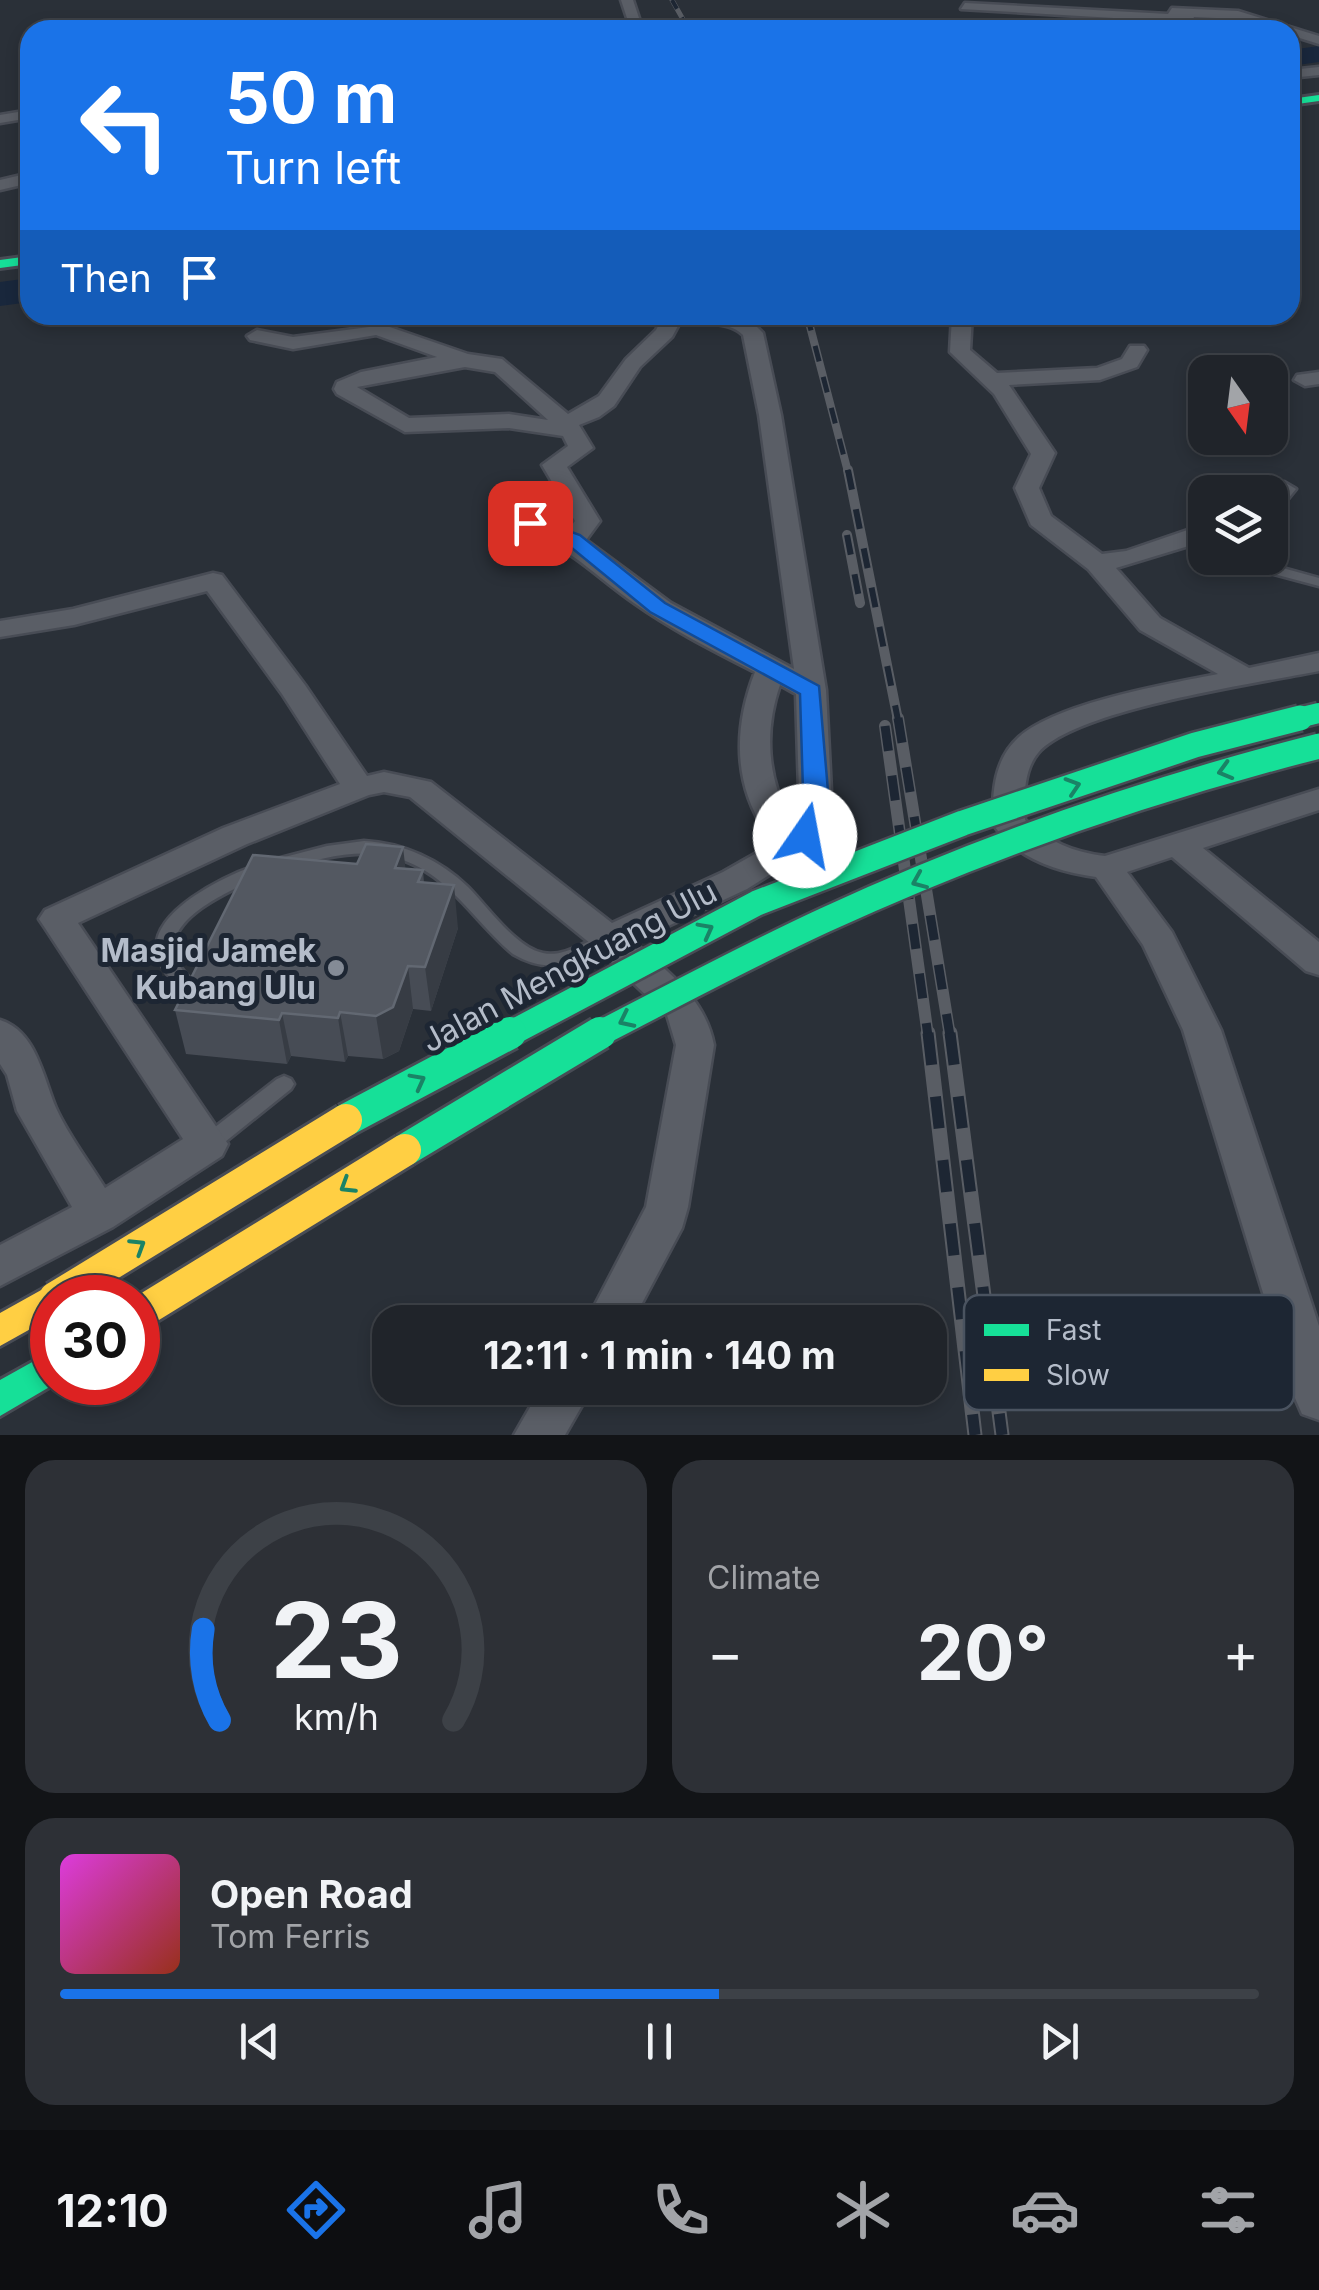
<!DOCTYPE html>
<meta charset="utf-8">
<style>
body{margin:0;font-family:Inter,sans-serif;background:#2d3036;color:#f1f3f6;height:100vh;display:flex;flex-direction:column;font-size:38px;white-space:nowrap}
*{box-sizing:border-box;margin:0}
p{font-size:32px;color:#a2a4a8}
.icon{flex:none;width:55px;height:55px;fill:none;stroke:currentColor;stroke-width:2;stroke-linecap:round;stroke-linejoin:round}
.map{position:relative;height:1435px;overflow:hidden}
.sheet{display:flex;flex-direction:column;gap:25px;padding:25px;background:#121417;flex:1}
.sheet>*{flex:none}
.hud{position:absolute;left:20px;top:20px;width:1280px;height:305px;border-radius:30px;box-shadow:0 5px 15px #0003,0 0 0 2px #3d4147;background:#1a73e8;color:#fff;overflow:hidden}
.needle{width:65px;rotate:166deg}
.tools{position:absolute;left:1188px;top:355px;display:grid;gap:20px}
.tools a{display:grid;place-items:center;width:100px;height:100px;border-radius:20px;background:#20242a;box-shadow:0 5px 15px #0003,0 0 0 2px #3d4147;font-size:50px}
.speed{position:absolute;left:30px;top:1275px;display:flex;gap:20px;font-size:50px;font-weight:700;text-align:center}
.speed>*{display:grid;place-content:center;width:130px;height:130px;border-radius:50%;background:#20242a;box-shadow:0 5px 15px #0003,0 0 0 2px #3d4147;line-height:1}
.speed .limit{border:15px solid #d22;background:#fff;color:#111}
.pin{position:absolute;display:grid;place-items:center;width:85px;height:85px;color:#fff;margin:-42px;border-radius:20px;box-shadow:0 5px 15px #0006}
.me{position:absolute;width:110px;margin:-55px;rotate:12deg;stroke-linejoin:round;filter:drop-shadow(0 0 8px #0008)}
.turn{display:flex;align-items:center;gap:35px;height:210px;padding:0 40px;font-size:45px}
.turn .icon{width:130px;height:130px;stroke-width:2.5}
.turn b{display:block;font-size:70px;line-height:85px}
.then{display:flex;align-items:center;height:95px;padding:0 40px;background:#0003;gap:20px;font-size:38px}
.big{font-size:75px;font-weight:700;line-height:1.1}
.sheet .widget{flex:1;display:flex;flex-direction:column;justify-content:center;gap:15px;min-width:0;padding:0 35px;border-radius:30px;background:#2d3036}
.sheet .dial{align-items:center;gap:0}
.dial svg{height:260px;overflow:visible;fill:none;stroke:#3d4147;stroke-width:7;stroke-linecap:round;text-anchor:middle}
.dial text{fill:#f1f3f6;stroke:none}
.song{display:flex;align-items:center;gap:30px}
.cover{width:120px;height:120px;border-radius:15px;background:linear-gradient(135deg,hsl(300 70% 55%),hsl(10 70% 35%))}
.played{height:10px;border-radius:5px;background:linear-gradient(90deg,#1a73e8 55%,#3d4147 55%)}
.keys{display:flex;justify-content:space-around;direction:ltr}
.heat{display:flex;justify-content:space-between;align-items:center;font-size:55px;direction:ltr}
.sheet .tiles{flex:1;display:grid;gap:25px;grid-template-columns:1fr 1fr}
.widget:last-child{grid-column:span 2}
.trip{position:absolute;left:372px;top:1305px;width:575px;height:100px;border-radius:30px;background:#20242a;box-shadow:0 5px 15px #0003,0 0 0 2px #3d4147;font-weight:700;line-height:100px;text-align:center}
.tab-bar{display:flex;height:160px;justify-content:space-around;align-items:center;background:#0d0e11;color:#a2a4a8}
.tab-bar .icon{width:70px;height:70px}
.tab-bar .active{color:#1a73e8}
.tab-bar b{font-size:45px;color:#f1f3f6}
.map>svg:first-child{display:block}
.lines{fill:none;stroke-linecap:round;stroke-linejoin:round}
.river{fill:#19273c;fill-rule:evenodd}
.lane-casing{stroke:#484c55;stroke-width:5}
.street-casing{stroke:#484c55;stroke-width:5}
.fast-casing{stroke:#484c55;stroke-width:6}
.slow-casing{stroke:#484c55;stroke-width:6}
.lane{fill:#5a5e66;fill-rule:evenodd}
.street{fill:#5a5e66;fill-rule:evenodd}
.fast{fill:#16e098;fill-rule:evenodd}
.slow{fill:#ffcf43;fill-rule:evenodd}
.rail-far4-casing{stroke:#595d64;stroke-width:5}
.rail-far3-casing{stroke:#595d64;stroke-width:8}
.rail-far2-casing{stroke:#595d64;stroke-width:10}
.rail-far1-casing{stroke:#595d64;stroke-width:12}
.rail-casing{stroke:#595d64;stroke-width:15}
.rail-far4{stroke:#1d2633;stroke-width:4;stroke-dasharray:10;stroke-linecap:butt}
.rail-far3{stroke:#1d2633;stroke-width:5;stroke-dasharray:16;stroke-linecap:butt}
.rail-far2{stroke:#1d2633;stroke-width:6;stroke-dasharray:20;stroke-linecap:butt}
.rail-far1{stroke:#1d2633;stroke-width:9;stroke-dasharray:25;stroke-linecap:butt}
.rail{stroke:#1d2633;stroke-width:11;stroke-dasharray:32;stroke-linecap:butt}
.fast-bridge-far2-casing{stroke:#484c55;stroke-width:25;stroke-linecap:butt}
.fast-bridge-far1-casing{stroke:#484c55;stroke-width:30;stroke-linecap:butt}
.fast-bridge-casing{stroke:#484c55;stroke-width:38;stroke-linecap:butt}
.slow-bridge-casing{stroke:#484c55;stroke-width:38;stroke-linecap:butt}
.fast-bridge-far2{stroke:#16e098;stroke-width:20}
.fast-bridge-far1{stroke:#16e098;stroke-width:25}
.fast-bridge{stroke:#16e098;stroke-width:32}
.slow-bridge{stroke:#ffcf43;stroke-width:32}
.wall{fill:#474c55}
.shaded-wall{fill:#373c44}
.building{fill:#535861;stroke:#626872;stroke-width:2.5}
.oneway{stroke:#1a8366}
.route{fill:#1a73e8;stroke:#114b97;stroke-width:2.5}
.poi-dot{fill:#848b96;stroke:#1d2633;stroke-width:4}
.labels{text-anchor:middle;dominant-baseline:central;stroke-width:10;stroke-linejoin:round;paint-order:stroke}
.near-poi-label{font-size:32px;font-weight:bold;fill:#b4bcc9;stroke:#1d2633;text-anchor:end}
.near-street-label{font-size:32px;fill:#b4bcc9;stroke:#1d2633}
.key{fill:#1d2633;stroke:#4a5360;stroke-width:2.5}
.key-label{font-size:28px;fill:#b4bcc9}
</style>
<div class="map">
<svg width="1319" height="1435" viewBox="0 0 1319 1435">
<rect width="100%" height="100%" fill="#2a3038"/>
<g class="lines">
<path class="river" d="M1319,46V62L1290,66V50Z
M30,278V302L0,306V282Z"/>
<defs>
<path id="lane" d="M1279,567L1319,578V586L1274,574L1272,571Z
M364,841C403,843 440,860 468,887C487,906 516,948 543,953C566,958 588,939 609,933L615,935L618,939L615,943C579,961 552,977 513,954C491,936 474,913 453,893C397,838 346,851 279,870L273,868L271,864L273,860L327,846Z
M257,865L263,867L265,871L263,875C236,889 164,916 175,956C178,968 191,978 198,988L196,993L189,995L182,993C173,981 160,968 157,953C149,912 225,876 257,865Z
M284,1076L291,1079L294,1084L291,1089L215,1150L208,1152L201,1150L198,1144L201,1138L277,1079Z"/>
<path id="street" d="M621,0H633L643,30H631Z
M965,3L1168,14L1172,8L1238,11L1319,36V44L1290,35V30H1274L1237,19L1194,17L1188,30H1176L1182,22L961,9Z
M1319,67V75L1290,78V70Z
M30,110V118L0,123V115Z
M30,173V183L0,190V180Z
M664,315H684L672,337L640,367L614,406L599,417L579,425L593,448L567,467L600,521L586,540L671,603L794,669L759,415L743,335C727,319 702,328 685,315L747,317L763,333L781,415L826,690L831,791L817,845L747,889L634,942C669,973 705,998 714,1045L688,1207L682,1228L632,1322H586L646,1207L676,1045L667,1015L596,948L410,797L384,792L369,795L247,844L78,923L228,1144L222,1156L113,1227L0,1286V1245L72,1207L17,1111L7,1075L0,1064V1020C36,1031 43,1077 56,1108C68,1135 89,1162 105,1188L183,1139L45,928L39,919L45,910L223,828L340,784L282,694L207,591L74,625L0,637V621L73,609L213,573L222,575L305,685L367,776L384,772L431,782L612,923L723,872L774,843C733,792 732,731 755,672C714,651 672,630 634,603C579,564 571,544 501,526L498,521L510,514L568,530L575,521L542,465L568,446L563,436L509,428L405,432L337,394L334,389L337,382L361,372L437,357L376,335L293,349L250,340L247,336L257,330L293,337L384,325L468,354L502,359L568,414L599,396L626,359L656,330ZM465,367L495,372L548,420L509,414L409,418L357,387ZM780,685L796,694L799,791L792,822C767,780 764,731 780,685Z
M952,315H972L970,350L997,373L1097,368L1122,359L1130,346H1144L1147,350L1137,367L1100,380L1009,385L1055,453L1039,488L1051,516L1102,554L1126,551L1205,524V541L1116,568L1160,618L1249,668L1319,653V671C1259,683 1076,709 1038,753C1023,771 1024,799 1025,820C1050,842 1072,852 1105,856L1319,789V810L1203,848L1319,942V975L1306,971L1172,857L1127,872L1172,932L1221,1030L1319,1326V1420L1302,1414L1295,1398L1183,1030L1143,945L1096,877C1057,872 1015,858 993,824C992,793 994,759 1019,737C1057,703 1167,684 1218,674L1140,630L1088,569L1031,525L1015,488L1031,454L994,394L950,352Z
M1319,372V384L1305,386L1294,380L1297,375Z
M1284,482L1296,489L1279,510L1270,512L1268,492Z
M541,1388H592L565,1435H514Z"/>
<path id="fast" d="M1319,95V101L1290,105V99Z
M30,256V264L0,268V260Z
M52,1351V1382H58L0,1416V1380Z"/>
<path id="slow" d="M52,1284L64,1289L68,1298H52V1317L0,1346V1313Z"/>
</defs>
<use href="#lane" class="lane-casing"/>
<use href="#street" class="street-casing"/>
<use href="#fast" class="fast-casing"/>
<use href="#slow" class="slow-casing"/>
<use href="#lane" class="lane"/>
<use href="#street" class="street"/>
<use href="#fast" class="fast"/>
<use href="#slow" class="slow"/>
<defs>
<path id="rail-far4" d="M672,0L689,30"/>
<path id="rail-far3" d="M807,315L848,472"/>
<path id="rail-far2" d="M848,470L898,720
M847,535L860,603"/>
<path id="rail-far1" d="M898,718L950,1036
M885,726L928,1036"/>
<path id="rail" d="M928,1033L975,1435
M950,1033L1002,1435"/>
</defs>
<use href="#rail-far4" class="rail-far4-casing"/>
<use href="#rail-far3" class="rail-far3-casing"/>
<use href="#rail-far2" class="rail-far2-casing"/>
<use href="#rail-far1" class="rail-far1-casing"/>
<use href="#rail" class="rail-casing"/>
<use href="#rail-far4" class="rail-far4"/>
<use href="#rail-far3" class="rail-far3"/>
<use href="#rail-far2" class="rail-far2"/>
<use href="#rail-far1" class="rail-far1"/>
<use href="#rail" class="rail"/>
<defs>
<path id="fast-bridge-far2" d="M1290,720L1319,713"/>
<path id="fast-bridge-far1" d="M506,1036L757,903L963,823L1195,745L1300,718
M595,1036C671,997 747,956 825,920C983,847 1151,789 1319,746"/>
<path id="fast-bridge" d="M346,1120L510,1033
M405,1150L600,1033"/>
<path id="slow-bridge" d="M55,1298L346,1120
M138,1314L405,1150"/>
</defs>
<use href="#fast-bridge-far2" class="fast-bridge-far2-casing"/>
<use href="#fast-bridge-far1" class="fast-bridge-far1-casing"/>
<use href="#fast-bridge" class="fast-bridge-casing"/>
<use href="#slow-bridge" class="slow-bridge-casing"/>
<use href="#fast-bridge-far2" class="fast-bridge-far2"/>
<use href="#fast-bridge-far1" class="fast-bridge-far1"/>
<use href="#fast-bridge" class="fast-bridge"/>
<use href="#slow-bridge" class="slow-bridge"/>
</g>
<path class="wall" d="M406,869L423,870L424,883L458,928L431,1011L413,1009L399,1051L383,1059L348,1056L345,1062L291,1056L287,1064L186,1054L175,1010Z"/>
<path class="shaded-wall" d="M403,847L408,890L395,868Z
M454,885L458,928L431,1011L425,967Z
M408,966L413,1009L399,1051L383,1059L376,1016Z
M340,1012L348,1056L345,1062L338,1018Z
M282,1013L291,1056L287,1064L279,1020Z"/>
<path class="building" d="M366,844L403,847L395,868L423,870L418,882L454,885L425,967L408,966L393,1007L376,1016L340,1012L338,1018L282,1013L279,1020L175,1010L253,855L357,864Z"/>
<defs><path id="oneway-chevron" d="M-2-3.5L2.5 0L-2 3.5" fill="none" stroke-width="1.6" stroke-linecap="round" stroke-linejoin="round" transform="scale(2.5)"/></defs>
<g class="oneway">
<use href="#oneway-chevron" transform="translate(1225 771) rotate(164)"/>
<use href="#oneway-chevron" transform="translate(1073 786) rotate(-18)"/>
<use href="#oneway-chevron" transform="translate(919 881) rotate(157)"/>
<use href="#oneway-chevron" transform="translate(706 930) rotate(-28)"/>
<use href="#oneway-chevron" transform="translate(626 1020) rotate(154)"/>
<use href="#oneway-chevron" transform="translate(418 1081) rotate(-28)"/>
<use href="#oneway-chevron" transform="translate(347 1186) rotate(148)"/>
<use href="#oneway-chevron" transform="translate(138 1246) rotate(-32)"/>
</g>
<path class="route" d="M530,517L580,535L665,603L819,686L828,791L814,842H796L793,836L803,791L800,694L650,612L567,544L523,527V519Z"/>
<circle class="poi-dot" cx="336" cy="968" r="10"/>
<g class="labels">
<g class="near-poi-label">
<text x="316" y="950">Masjid Jamek<tspan x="316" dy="37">Kubang Ulu</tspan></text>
</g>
<g class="near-street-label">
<text transform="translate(569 966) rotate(-28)">Jalan Mengkuang Ulu</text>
</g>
</g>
<rect x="964" y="1295" width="330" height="115" rx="15" class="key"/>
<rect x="984" y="1324" width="45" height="12" fill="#16e098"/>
<rect x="984" y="1369" width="45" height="12" fill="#ffcf43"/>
<g class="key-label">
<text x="1046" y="1340">Fast</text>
<text x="1046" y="1385">Slow</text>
</g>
</svg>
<div class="tools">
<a><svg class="needle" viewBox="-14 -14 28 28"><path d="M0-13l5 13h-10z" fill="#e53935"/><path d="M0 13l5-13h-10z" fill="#a2a4a8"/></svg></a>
<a><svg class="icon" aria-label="layers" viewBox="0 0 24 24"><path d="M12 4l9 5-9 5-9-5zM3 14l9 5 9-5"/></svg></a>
</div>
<div class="speed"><div class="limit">30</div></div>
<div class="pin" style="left:530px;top:523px;background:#d93025"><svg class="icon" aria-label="arrive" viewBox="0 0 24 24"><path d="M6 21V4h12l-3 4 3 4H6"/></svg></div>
<svg class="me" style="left:805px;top:836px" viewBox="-20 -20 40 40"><circle r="19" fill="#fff"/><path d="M0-13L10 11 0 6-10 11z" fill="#1a73e8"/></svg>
<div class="trip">12:11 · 1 min · 140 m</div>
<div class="hud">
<div class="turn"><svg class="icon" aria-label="left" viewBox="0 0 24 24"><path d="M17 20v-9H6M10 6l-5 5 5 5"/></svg><div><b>50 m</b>Turn left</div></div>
<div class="then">Then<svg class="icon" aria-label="arrive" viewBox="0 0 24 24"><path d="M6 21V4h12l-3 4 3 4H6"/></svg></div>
</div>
</div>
<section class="sheet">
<div class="tiles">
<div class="widget dial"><svg viewBox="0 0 100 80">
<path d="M14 69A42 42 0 1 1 86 69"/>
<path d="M14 69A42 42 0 0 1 9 41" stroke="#1a73e8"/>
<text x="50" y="56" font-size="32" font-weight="700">23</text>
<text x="50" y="72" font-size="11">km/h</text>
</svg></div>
<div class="widget"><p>Climate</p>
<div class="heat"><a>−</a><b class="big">20°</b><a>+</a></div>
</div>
<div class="widget">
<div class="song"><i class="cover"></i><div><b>Open Road</b><p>Tom Ferris</p></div></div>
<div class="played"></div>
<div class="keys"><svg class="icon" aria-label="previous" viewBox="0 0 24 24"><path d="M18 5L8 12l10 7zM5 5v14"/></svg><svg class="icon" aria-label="pause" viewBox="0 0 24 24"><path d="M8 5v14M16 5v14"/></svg><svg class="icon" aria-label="next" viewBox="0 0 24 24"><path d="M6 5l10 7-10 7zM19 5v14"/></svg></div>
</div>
</div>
</section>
<nav class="tab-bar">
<b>12:10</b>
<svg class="icon active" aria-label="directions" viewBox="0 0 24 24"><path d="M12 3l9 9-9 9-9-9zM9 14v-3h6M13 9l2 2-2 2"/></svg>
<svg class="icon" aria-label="music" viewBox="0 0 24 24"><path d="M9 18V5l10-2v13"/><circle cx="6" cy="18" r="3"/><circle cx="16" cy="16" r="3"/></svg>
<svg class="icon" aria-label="phone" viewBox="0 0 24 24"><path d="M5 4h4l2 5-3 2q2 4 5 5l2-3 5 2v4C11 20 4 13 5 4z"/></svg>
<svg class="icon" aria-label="climate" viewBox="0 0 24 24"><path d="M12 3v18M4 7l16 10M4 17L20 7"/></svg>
<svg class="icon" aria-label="car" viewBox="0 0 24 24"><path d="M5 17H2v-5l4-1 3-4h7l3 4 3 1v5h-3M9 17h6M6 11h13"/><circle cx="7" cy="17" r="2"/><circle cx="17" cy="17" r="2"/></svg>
<svg class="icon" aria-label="filters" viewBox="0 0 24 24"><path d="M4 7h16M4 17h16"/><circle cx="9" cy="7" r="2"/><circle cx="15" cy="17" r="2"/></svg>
</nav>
